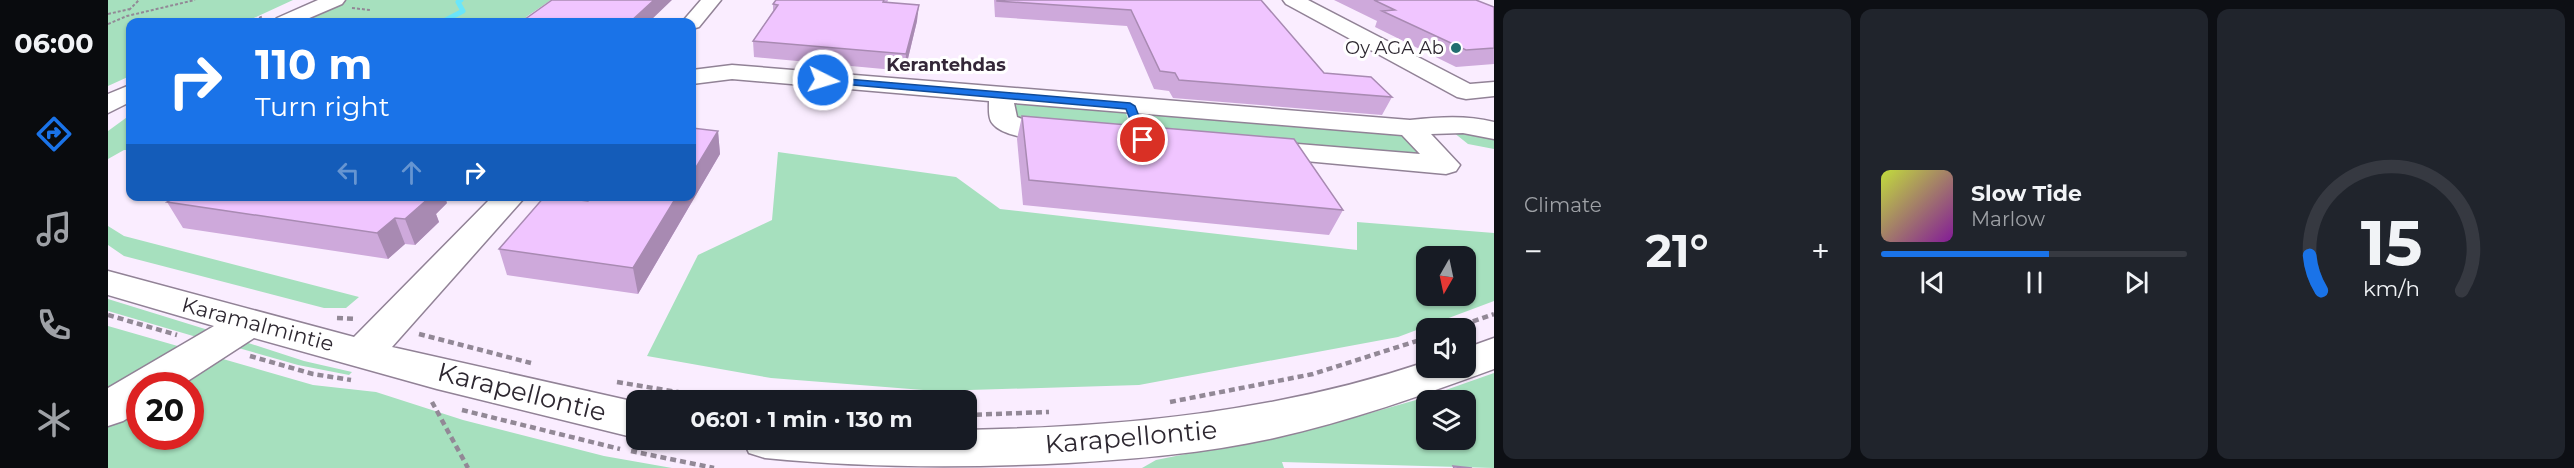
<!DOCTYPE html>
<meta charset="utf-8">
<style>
body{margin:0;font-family:Montserrat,sans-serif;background:#20242c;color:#f1f3f6;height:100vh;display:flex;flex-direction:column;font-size:22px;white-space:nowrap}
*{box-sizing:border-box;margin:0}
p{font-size:20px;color:#9ea1a6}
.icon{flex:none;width:33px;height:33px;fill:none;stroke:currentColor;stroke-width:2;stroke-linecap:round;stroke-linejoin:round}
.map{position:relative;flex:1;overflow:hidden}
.side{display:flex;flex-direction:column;gap:9px;padding:9px;background:#0d0f14;width:1080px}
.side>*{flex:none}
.guide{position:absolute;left:18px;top:18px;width:570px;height:183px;border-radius:12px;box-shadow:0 2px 4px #0004;background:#1a73e8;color:#fff;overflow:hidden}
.needle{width:39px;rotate:189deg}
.fabs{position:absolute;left:1308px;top:246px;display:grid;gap:12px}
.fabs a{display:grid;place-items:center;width:60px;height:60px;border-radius:12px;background:#171b24;box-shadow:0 2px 4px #0004;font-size:30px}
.speed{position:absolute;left:18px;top:372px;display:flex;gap:12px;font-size:30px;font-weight:700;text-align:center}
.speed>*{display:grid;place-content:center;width:78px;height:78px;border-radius:50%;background:#171b24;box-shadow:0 2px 4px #0004;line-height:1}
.speed .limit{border:9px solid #d22;background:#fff;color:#111}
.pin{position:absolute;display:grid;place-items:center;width:51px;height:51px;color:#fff;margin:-26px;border:3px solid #fff;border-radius:50%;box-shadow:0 2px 6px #0007}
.me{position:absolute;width:66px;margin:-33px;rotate:95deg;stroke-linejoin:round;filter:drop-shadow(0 0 4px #0008)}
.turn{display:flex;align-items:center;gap:21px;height:126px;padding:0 30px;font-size:27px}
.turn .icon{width:78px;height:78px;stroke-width:2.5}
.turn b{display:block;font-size:42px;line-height:51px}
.lanes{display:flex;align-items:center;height:57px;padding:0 30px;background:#0003;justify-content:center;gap:30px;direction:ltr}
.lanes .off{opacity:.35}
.big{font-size:45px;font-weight:700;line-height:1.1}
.side .widget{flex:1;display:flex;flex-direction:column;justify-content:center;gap:9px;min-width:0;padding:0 21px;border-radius:12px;background:#20242c}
.side .dial{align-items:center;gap:0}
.dial svg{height:156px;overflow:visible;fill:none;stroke:#363941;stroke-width:7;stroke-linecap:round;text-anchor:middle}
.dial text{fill:#f1f3f6;stroke:none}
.song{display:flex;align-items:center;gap:18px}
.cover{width:72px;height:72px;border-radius:9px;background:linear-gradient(135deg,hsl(70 70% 55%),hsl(290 70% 35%))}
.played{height:6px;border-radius:3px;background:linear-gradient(90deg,#1a73e8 55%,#363941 55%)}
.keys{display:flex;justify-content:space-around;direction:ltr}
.heat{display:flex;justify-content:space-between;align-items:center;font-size:33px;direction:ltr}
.side .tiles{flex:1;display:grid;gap:9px;grid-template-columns:repeat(3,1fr)}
.trip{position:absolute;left:518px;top:390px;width:351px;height:60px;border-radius:12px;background:#171b24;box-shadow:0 2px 4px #0004;font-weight:700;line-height:60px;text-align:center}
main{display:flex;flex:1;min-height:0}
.tabs{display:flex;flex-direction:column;width:108px;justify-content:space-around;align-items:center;background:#090b0e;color:#9ea1a6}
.tabs .icon{width:42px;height:42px}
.tabs .current{color:#1a73e8}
.tabs b{font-size:27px;color:#f1f3f6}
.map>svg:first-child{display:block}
.green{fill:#a6e0be;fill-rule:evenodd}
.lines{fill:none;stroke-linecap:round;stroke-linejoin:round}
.stream{stroke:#6be6f9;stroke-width:5}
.minor-casing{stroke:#918296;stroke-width:3}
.path-far1{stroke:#928896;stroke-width:2;stroke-dasharray:3 2;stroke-linecap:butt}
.path{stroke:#928896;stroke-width:4.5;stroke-dasharray:6 4;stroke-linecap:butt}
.minor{fill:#fff;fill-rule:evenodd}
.wall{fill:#cea9db}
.shaded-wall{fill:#a88ab2}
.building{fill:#f0c5ff;stroke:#a88ab2;stroke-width:1.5}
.route{fill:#1a73e8;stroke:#114b97;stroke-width:1.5}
.poi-dot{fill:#226e6f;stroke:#fff;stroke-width:2}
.labels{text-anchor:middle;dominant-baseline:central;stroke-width:6;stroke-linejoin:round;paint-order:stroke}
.far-poi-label{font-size:18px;fill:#2e2831;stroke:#fff;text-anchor:end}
.far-neighbourhood-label{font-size:18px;font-weight:bold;fill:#342738;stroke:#fff}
.street-label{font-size:21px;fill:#2e2831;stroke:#fff}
.near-street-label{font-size:26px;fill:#2e2831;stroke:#fff}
</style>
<main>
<nav class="tabs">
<b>06:00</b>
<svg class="icon current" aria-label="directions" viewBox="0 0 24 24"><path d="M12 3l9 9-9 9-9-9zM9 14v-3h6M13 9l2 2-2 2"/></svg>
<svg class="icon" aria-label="music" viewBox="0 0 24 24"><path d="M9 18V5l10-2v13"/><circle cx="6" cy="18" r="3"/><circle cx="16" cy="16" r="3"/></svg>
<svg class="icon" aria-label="phone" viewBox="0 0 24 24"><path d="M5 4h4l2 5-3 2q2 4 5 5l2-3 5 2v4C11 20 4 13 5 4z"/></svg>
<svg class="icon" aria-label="climate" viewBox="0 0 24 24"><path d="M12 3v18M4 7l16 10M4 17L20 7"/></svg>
</nav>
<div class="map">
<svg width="1386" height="468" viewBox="0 0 1386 468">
<rect width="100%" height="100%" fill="#faedff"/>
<path class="green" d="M0,0H185L137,22H22V76L0,86Z
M233,0H443L418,17L417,22H181Z
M906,101L1017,110L1024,132L908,122Z
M1034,112L1303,134L1326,158L1042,134Z
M22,115V150H16L0,159V131Z
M1345,132L1386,137V149L1360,144Z
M670,152L848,177L892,209L1249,250V222L1386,233V301L1290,337L1031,385L828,391L663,378L539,356L590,255L664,220ZM1318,256H1358V296H1318Z
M0,226L16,236L251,297L238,308H216L16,256L0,245Z
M0,299L110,333L92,338L0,311Z
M0,326L205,385L268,392L355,420L496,456L564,468H0ZM32,386H82V436H32Z
M128,339L196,361L244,372L241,375L190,365L120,345Z
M1386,373V468L1174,462L1176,468H1034L1048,460L1213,427L1315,398ZM1318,400H1358V440H1318Z"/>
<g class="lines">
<path class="stream" d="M334,22L355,11L350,2L353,0"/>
<defs>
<path id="minor" d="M210,0H237L234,4L192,22H166L169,18Z
M593,0H613L591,27L584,29V22H574Z
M1175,0H1200L1362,84L1386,82V96L1358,99L1349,97L1178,4Z
M624,65L1302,120C1331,117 1358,115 1386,122V139L1355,133L1323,134L1352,165L1348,171L1338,174L1153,157L1143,155L1139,149L1143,143L1153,141L1312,154L1294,135L906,103L909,117L919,121L965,127L969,133L965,139C947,143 897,139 885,124C880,119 881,108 881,101L624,79L584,84V70Z
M22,85V102L0,113V94Z
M385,196H418L284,347L528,402V438L329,389L146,338L72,386H32V411L15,421L0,426V388L106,326L0,295V271L246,337Z
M1386,338V369C1315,395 1242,421 1166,438C1098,453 1029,459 960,463C858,468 758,468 657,458L641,453L635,440H858V430C1015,427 1169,412 1318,362V368H1358V348Z"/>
</defs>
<use href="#minor" class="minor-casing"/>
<path class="path-far1" d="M244,8L262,10
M21,10L31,0
M0,14L22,9
M287,19L309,22
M142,22L155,16
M347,22L359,19H422
M0,24L19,16L87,0"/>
<path class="path" d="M0,315L69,335
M229,318L249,319
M1346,328L1386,314
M311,334L423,363
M142,356L205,374L243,380
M509,382L618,400
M324,402L360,468
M1062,402L1205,374L1318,338
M354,410L512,449
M858,415L941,412
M523,451L606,468"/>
<use href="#minor" class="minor"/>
</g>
<path class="wall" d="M780,0L779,3L809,21L797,71L646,57L645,41L665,11V4Z
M886,0H1153L1216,73L1284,97L1274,115L1065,98L1061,91L1046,89L1019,26L887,17Z
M1226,0H1368L1386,7V64L1348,67L1267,27L1269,21Z
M914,116L1235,210L1221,235L915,205L909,139Z
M610,131L612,154L530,294L399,275L391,249Z
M59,202L339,203L328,214L331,222L307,245L297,244L280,259L75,228Z"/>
<path class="shaded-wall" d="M546,0H564L541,22H522Z
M811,5L809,21L797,71L798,54Z
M610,131L612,154L530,294L525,268L569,196H584V174Z
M312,196H337L339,203L328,214L331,222L307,245L297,219Z
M287,218L297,244L280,259L269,233Z"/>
<path class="building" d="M444,0H546L522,22H413Z
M668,0H776L775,2L811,5L798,54L645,41L670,5L665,4Z
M889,0H1153L1216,73L1263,77L1284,97L1071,80L1067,73L1052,71L1023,10L889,1Z
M1266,0H1368L1386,7V48L1358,50L1274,11L1287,10Z
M914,116L1186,139L1235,210L921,180Z
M584,128L610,131L584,174Z
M69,196H320L322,197L297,219L287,218L269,233L59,202Z
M437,196L480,201L484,196H569L525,268L391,249Z
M1345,466L1364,468H1346Z"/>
<path class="route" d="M715,77L1022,103L1027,106L1040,140L1039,142H1031L1018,109L711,82L710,80Z"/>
<circle class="poi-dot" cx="1348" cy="48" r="6"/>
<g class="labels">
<g class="far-poi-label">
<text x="1336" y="48">Oy AGA Ab</text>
</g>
<g class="far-neighbourhood-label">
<text x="838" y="65">Kerantehdas</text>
</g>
<g class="street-label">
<text transform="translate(150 324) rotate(15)">Karamalmintie</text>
</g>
<g class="near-street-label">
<text transform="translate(414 392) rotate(14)">Karapellontie</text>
<text transform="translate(1023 437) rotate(-5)">Karapellontie</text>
</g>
</g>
</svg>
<div class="fabs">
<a><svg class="needle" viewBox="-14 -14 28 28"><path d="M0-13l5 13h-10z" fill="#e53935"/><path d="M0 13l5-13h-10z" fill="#9ea1a6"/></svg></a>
<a><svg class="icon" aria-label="sound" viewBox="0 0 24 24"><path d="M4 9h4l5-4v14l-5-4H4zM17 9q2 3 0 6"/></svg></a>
<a><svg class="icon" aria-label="layers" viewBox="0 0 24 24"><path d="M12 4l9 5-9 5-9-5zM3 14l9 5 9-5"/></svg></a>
</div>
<div class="speed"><div class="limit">20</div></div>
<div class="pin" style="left:1035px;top:140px;background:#d93025"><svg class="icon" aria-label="arrive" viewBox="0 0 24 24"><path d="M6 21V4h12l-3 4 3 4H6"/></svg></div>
<svg class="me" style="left:715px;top:80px" viewBox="-20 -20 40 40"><circle r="17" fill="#1a73e8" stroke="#fff" stroke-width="3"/><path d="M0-11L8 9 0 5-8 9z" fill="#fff"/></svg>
<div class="trip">06:01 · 1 min · 130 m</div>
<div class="guide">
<div class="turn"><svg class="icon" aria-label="right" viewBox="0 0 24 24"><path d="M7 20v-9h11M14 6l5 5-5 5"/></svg><div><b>110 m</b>Turn right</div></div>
<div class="lanes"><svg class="icon off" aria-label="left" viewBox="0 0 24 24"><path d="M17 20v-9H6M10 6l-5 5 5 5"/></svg><svg class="icon off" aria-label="ahead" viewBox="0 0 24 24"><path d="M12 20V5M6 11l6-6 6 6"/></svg><svg class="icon" aria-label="right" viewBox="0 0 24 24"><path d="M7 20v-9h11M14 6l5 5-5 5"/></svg></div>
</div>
</div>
<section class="side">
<div class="tiles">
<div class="widget"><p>Climate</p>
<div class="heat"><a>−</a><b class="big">21°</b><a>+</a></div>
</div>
<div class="widget">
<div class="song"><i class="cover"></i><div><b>Slow Tide</b><p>Marlow</p></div></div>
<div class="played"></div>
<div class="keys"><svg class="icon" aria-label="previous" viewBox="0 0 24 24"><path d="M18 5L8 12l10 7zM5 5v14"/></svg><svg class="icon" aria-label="pause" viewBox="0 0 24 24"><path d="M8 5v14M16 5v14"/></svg><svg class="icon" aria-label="next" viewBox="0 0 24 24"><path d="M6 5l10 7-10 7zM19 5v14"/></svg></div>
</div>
<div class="widget dial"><svg viewBox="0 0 100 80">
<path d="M14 69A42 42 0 1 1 86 69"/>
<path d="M14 69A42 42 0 0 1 8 51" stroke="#1a73e8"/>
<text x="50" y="56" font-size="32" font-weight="700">15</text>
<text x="50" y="72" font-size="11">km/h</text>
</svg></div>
</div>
</section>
</main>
